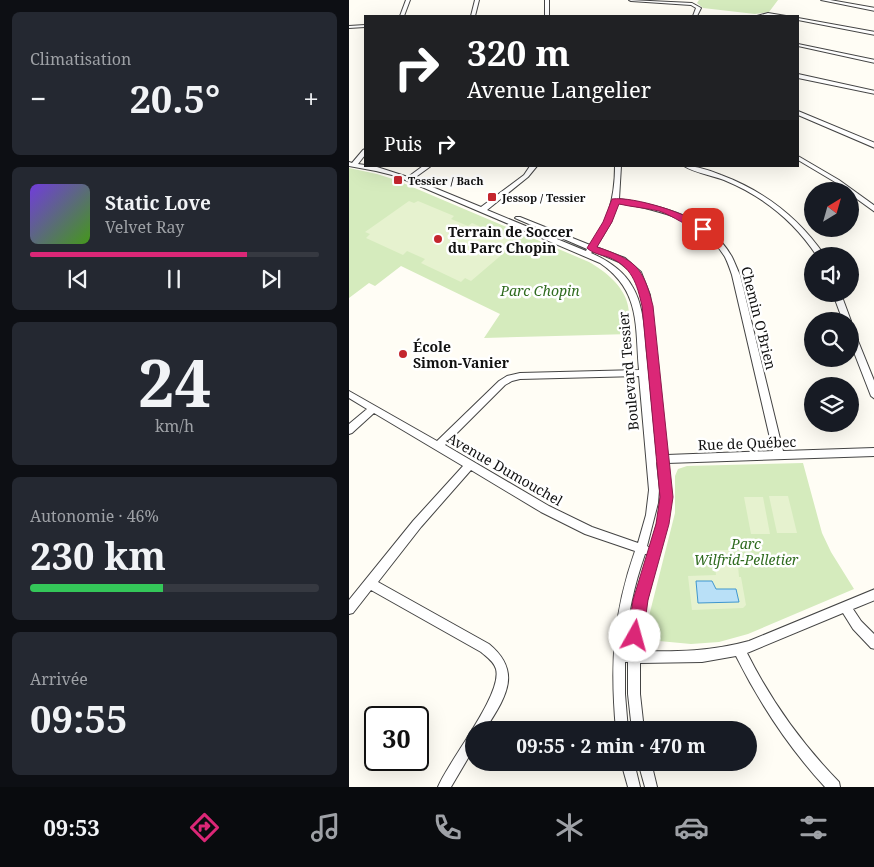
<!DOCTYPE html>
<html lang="fr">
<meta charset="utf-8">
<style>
body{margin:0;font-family:"Noto Serif",serif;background:#242831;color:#f1f3f6;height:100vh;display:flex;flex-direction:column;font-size:19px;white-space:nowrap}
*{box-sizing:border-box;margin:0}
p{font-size:16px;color:#9ea1a6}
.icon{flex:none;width:28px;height:28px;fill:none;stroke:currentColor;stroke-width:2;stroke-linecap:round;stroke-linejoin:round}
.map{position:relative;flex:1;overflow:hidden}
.sheet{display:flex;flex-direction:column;gap:12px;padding:12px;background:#0d0f14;width:349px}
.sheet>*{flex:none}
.top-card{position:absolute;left:15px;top:15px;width:435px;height:152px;border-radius:0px;box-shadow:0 5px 20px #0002;background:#202124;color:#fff;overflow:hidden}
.needle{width:32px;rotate:37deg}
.tools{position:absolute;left:455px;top:182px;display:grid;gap:10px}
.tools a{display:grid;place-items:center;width:55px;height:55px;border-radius:50%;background:#171b24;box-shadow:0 5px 20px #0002;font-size:25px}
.speed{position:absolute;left:15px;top:706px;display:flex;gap:10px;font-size:25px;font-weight:700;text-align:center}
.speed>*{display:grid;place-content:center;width:65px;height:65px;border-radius:50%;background:#171b24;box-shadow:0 5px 20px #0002;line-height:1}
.speed .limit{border:2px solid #111;border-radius:8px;background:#fff;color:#111}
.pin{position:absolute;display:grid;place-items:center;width:42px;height:42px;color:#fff;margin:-21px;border-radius:10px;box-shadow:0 2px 8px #0006}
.me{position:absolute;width:55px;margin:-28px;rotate:7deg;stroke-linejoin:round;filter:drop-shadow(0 0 4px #0008)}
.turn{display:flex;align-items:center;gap:18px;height:105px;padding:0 20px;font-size:22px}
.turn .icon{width:65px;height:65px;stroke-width:2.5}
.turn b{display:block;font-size:35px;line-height:42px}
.then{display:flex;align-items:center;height:48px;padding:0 20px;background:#0003;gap:10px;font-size:19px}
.big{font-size:38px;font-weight:700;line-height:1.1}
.sheet .tile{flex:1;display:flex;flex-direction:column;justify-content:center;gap:8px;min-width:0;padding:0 18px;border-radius:8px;background:#242831}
.sheet .dial{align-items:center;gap:0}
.dial b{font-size:65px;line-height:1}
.song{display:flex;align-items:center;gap:15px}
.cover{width:60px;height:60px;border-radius:8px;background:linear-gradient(135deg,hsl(260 70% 55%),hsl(100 70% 35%))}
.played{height:5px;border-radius:2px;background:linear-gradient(90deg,#db2777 75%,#363941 75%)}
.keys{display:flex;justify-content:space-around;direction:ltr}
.heat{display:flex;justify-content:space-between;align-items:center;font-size:28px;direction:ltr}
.charge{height:8px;border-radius:4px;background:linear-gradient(90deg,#34c759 46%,#363941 0)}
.trip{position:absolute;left:116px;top:721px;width:292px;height:50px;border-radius:25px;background:#171b24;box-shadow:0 5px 20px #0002;font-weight:700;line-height:50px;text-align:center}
.dock{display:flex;height:80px;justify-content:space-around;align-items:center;background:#090b0e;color:#9ea1a6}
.dock .icon{width:35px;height:35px}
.dock .current{color:#db2777}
.dock b{font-size:22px;color:#f1f3f6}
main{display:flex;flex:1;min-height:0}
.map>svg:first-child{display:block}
.green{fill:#d5ebbd}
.pitch{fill:#e6f2cf}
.water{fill:#b9e0f7;stroke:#3f96cf}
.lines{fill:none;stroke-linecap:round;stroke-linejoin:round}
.street-casing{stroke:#444;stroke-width:2}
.street{fill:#fff;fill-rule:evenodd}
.route{fill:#db2777;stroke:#8e194d}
.poi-dot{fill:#c4262e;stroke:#fff;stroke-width:2}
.labels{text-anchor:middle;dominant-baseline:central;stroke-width:5;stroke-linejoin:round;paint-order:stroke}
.far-poi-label{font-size:11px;font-weight:bold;fill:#111;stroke:#fff;text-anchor:start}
.poi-label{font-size:14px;font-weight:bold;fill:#111;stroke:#fff;text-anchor:start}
.park-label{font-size:14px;font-style:italic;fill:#2f6b1f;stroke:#fff}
.street-label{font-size:14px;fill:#111;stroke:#fff}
</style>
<main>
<section class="sheet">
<div class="tile"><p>Climatisation</p>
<div class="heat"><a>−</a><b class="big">20.5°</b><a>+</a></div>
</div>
<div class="tile">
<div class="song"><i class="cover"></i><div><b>Static Love</b><p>Velvet Ray</p></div></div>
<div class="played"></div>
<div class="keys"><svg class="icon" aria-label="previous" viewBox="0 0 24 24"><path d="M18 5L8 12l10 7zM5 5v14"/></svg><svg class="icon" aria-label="pause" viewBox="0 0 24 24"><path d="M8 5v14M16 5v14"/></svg><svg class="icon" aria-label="next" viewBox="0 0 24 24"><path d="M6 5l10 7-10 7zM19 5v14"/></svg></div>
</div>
<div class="tile dial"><b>24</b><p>km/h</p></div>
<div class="tile"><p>Autonomie · 46%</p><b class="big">230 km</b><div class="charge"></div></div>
<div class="tile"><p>Arrivée</p><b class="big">09:55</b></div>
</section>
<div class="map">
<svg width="526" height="787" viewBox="0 0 526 787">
<rect width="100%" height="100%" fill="#fffdf5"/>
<path class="green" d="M350,0H429L420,12L406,14L354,8L348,3Z
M0,168L28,174L47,180L240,262C256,271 276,287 279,306C281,315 281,325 282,334L135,338L151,314L52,266L26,286L20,283L0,298Z
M454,463L473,533L482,552L505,589L399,634L370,642L342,644L310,641L300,632L299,620L326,513V476L329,469L338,466Z"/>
<path class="pitch" d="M60,201L65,203L69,201L105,216L102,219L119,226L123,223L162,240L158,243L163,246L122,281L116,278L112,282L72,263L76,259L58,251L54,255L17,238L21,234L16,232Z
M420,496H439L448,533H428Z
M395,497H414L421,534H402Z
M364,550H381L382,555H388L390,577H392L397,605L394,608L343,610L339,576L367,575Z"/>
<path class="water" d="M347,581H363L367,589H387L390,602L349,603Z"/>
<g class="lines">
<defs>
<path id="street" d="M57,0H61L55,16H51Z
M126,0H130L126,16H122Z
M196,0H200V16H196Z
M280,0L343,3L352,8L348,16H344L347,8L342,5L282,1Z
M472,0H481L526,8V11Z
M419,13L437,16H408Z
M449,18L526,32V35L449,20Z
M16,25V27L0,28V26Z
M449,44L526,60V63L449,46Z
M449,74L526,91V94L449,78Z
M449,111L526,143V148L449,115Z
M16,149V155L9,164L16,165V166L28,167L59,177L74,166H82L64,179L132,207L175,175L181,166H188L179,177L138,210L237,251L238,249L166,218L167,217H171L241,245C260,223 266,194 266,166H272L270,199C311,205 361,217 383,257C386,263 388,269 391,275L434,451L526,448V456L318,463L322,497L321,509L316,531L297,604L291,651C328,652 364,651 400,641L526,589V600L504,609L512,621L526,635V649L522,648L504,629L494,613L398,653C422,701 453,744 490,782L491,787H476C440,748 411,704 387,656L353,662L291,663V694L295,730H283L279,694V662H276V694L279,730H267C261,664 264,614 286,551L236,534L192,512L122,470L72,527L29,582L140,644C175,673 155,699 136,730H125V748L102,787H89C100,760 154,694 147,669C145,662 138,657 132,652L22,590L4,613L0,614V600L64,521L114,466L25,413L3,433L0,434V424L18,409L0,398V391L88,441L150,381L158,376L171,373L290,370C286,326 292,291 251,263L47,176L27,171L0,166V162L3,163L14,150ZM269,203C308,209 354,220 376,257C379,263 381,269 383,275L424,451L318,455L301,295L292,272L276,258L247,247L262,222ZM244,251L270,262L286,275L293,295L308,456H307C304,424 301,392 298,361C295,336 296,307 283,286C274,270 258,260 242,253ZM290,376L300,490L297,515L289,543L243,527L200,506L96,445L156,385L163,381L171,379ZM307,462L309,463L312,497L309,520L301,548L298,546L309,503L310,490ZM296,554H300L286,604L280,651L276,650C278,617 285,586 296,554Z
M449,156L490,180L526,206V212L501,194V191H497L486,182L449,160Z
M335,166C348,166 360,170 372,175C415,191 450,218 476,256H468C445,221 414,196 375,180C362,175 346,173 335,166Z
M484,294H492L502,321L501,322L494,321Z
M501,328L505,331L526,383V399L522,396L501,342Z
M272,762H285L291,787H279Z
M289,762H302L308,787H296Z"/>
</defs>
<use href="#street" class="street-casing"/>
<use href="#street" class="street"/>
</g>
<path class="route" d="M263,199C284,196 343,214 358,229L354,232C338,227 325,216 310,211C297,208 283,207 270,204L263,222L248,247C286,260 294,266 304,306L324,497L320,524L299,600L294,636L291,641L286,643L281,641L279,636L284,600L307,524L311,497L293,306C288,284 283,266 259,257C252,255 243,253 238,248L254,222Z"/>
<g class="poi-dot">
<rect x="44" y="175" width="10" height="10" rx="2.5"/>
<rect x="138" y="192" width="10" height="10" rx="2.5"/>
<circle cx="89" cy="239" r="5"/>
<circle cx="54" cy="354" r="5"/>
</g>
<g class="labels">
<g class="far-poi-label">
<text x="59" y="180">Tessier / Bach</text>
<text x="153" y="197">Jessop / Tessier</text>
</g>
<g class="poi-label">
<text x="99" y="231">Terrain de Soccer<tspan x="99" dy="16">du Parc Chopin</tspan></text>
<text x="64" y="346">École<tspan x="64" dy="16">Simon-Vanier</tspan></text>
</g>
<g class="park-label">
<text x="191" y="290">Parc Chopin</text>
<text x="397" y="543">Parc<tspan x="397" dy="16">Wilfrid-Pelletier</tspan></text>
</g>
<g class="street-label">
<text transform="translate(410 318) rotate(76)">Chemin O'Brien</text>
<text transform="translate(279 371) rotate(-95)">Boulevard Tessier</text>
<text transform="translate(398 443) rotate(-2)">Rue de Québec</text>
<text transform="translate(156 469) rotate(30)">Avenue Dumouchel</text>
</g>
</g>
</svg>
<div class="tools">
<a><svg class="needle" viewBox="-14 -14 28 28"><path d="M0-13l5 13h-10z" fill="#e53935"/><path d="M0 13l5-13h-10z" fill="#9ea1a6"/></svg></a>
<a><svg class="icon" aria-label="sound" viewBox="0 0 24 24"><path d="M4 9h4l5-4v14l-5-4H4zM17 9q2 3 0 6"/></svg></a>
<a><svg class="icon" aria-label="search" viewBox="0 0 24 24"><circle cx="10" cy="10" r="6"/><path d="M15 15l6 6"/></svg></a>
<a><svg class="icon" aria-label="layers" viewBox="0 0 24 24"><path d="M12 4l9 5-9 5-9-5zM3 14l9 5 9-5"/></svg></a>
</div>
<div class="speed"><div class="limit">30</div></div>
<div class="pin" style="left:354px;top:229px;background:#d93025"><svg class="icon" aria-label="arrive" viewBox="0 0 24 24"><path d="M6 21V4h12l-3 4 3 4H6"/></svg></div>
<svg class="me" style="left:286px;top:636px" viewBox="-20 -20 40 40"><circle r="19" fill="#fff"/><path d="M0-13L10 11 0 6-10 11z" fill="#db2777"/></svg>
<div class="trip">09:55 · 2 min · 470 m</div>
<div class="top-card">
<div class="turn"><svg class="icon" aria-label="right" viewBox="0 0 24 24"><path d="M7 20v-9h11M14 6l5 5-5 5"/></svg><div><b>320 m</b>Avenue Langelier</div></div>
<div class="then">Puis<svg class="icon" aria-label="right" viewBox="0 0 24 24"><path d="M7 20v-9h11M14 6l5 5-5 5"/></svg></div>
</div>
</div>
</main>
<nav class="dock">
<b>09:53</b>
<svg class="icon current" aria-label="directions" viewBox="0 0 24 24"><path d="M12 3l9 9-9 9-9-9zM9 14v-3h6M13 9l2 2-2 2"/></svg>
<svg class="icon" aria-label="music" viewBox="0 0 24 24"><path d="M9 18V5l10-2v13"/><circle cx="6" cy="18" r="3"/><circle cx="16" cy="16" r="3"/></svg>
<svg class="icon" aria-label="phone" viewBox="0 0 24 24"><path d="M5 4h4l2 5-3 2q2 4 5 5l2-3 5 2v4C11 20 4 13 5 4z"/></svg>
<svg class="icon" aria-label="climate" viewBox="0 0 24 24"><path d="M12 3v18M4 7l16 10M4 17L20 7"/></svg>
<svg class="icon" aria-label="car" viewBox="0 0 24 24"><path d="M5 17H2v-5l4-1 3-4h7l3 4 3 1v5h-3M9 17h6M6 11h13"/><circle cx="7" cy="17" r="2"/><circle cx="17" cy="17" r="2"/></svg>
<svg class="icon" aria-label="filters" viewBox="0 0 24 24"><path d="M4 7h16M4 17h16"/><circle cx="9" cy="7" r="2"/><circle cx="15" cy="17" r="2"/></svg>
</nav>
